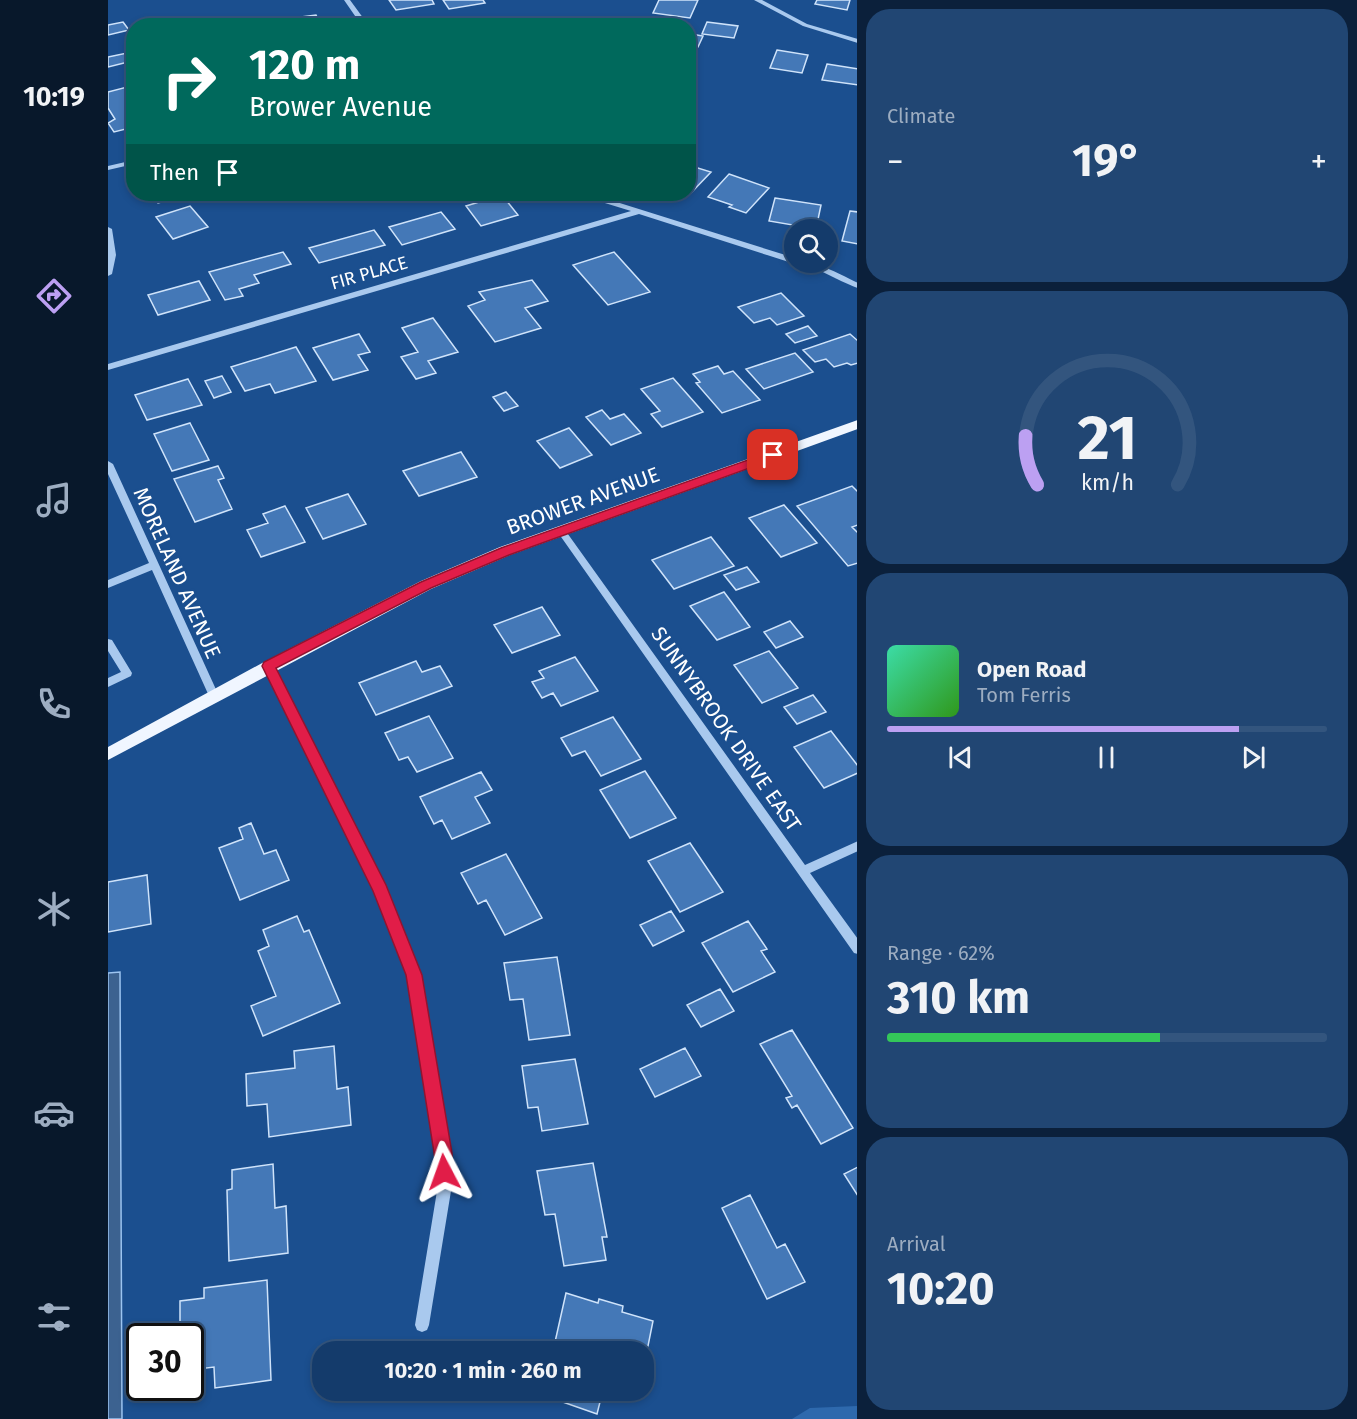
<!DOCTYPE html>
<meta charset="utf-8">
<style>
body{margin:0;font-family:"Fira Sans",sans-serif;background:#214673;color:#f1f3f6;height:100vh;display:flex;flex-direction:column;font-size:22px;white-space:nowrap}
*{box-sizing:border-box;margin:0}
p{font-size:20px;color:#9dadc1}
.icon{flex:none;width:33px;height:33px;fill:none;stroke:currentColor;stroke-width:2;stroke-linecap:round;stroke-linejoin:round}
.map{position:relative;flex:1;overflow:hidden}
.drawer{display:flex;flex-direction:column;gap:9px;padding:9px;background:#0b203b;width:500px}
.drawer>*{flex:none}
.top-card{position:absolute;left:18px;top:18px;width:570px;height:183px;border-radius:24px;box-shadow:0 3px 9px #0003,0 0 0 2px #33557e;background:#00695c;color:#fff;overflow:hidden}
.fabs{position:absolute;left:676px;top:219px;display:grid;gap:12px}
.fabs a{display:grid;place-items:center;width:54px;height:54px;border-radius:50%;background:#143b6b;box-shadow:0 3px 9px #0003,0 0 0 2px #33557e;font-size:30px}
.speed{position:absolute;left:18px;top:1323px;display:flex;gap:12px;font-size:30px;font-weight:700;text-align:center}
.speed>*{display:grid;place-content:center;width:78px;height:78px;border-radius:50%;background:#143b6b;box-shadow:0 3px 9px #0003,0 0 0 2px #33557e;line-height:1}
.speed .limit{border:3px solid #111;border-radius:9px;background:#fff;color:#111}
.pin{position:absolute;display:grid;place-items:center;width:51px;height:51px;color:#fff;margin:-26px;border-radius:12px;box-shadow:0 3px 9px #0006}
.me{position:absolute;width:66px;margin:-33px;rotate:356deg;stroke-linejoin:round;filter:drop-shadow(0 0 4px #0008)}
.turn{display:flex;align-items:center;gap:21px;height:126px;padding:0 24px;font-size:27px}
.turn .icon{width:78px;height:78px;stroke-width:2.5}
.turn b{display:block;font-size:42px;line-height:51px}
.then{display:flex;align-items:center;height:57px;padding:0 24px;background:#0003;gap:12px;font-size:22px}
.big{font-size:45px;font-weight:700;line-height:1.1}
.drawer .tile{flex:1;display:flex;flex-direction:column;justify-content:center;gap:9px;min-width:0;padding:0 21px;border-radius:24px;background:#214673}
.drawer .dial{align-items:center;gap:0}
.dial svg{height:156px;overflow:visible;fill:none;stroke:#33557e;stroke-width:7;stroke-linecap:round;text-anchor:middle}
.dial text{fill:#f1f3f6;stroke:none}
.song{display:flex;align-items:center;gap:18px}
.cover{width:72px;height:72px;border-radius:9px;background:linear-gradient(135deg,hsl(160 70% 55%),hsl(110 70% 35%))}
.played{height:6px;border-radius:3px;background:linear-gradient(90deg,#bca0f2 80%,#33557e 80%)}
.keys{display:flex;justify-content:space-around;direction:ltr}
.heat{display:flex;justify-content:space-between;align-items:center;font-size:33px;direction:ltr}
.charge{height:9px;border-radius:4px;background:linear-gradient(90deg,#34c759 62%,#33557e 0)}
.trip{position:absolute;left:204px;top:1341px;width:342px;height:60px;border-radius:24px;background:#143b6b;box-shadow:0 3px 9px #0003,0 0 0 2px #33557e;font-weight:700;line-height:60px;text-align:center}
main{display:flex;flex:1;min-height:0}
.tabs{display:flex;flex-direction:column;width:108px;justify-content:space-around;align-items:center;background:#08182b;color:#9dadc1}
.tabs .icon{width:42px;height:42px}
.tabs .on{color:#bca0f2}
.tabs b{font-size:27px;color:#f1f3f6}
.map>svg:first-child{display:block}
.green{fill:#2e69ad}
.water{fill:#3c6290;stroke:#9cc4f0;stroke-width:1.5}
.building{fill:#4478b7;stroke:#cfe3fa;stroke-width:1.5}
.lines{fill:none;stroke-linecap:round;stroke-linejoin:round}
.minor{fill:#a9c9ee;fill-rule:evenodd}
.major{fill:#f0f6ff;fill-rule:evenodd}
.route{fill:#e11d48;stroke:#92132f;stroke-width:1.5}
.labels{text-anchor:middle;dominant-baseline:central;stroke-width:4.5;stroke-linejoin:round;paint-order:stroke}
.far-street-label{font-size:18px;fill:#fff;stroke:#1b4f8f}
.street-label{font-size:21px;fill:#fff;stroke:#1b4f8f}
</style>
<main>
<nav class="tabs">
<b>10:19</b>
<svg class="icon on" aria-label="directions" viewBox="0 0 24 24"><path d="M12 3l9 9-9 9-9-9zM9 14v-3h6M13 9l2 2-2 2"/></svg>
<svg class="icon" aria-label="music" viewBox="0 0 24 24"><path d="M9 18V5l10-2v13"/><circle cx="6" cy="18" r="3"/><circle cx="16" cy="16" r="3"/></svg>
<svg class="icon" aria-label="phone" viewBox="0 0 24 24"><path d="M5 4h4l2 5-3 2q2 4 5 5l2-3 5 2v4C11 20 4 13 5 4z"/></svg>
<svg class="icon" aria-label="climate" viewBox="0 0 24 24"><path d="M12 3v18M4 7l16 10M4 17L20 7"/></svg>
<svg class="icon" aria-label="car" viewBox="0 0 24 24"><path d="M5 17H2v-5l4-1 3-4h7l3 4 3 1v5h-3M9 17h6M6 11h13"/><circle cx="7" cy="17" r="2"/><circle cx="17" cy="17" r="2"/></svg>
<svg class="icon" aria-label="filters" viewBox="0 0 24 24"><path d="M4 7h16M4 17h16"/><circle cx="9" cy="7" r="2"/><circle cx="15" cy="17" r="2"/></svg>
</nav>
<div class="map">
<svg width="750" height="1419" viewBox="0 0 750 1419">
<rect width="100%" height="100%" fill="#1b4f8f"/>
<path class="green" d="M749,1406V1419H684L702,1408Z"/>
<path class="water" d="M12,972L14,1419H0V973Z"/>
<path class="building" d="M281,0H324L326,4L288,10Z
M335,0H375L377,3L341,9Z
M551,0H590L582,18L545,13Z
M709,0H742L739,10L707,4Z
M208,15L212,23L200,26H172L170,20Z
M15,22L21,30L0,35V25Z
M599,22L630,26L626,38L594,34Z
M583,34L595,36L590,47L580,45Z
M669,50L700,55L694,73L662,68Z
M19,53L24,61L0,67V57Z
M719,64L750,69V85L714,80Z
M19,87L26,97V127L6,132L0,123L7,119L0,108V92Z
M580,165L603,172L581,195L576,194H580Z
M621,174L661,188L638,213L621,207L624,205L600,197Z
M44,194H86L50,203Z
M394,195L410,215L373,226L358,206Z
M667,198L713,205L708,229L661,221Z
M82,206L100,227L65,239L48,217Z
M742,211L750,212V244L734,241Z
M333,212L347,229L294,245L281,227Z
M266,230L277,245L211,263L201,248Z
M175,252L183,264L146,275L151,283L131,289L135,296L117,300L101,272Z
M506,252L542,292L500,305L465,265Z
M424,280L440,301L417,308L433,328L387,342L360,306L377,300L371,292Z
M91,281L102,300L50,315L40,295Z
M673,293L696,316L669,325L662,318L646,323L630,307Z
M325,318L350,352L320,361L328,373L308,379L293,357L310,352L294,328Z
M700,326L709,336L687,343L678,334Z
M251,334L262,352L250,355L260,370L225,380L205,348Z
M742,334L750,341V363L743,365L739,363L726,367L718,359L707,362L695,350Z
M188,347L208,381L167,393L162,384L137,391L123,367Z
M687,353L705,372L656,389L638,369Z
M610,366L616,374L625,371L652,400L614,413L588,383L592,382L585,374Z
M114,376L123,392L106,398L97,381Z
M565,378L595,412L554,427L543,414L552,411L533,389Z
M80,379L94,405L39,420L27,395Z
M398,392L410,406L396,411L385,397Z
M494,410L502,419L516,414L533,433L503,445L478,417Z
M82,423L101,460L64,471L46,434Z
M461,428L484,455L452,468L429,441Z
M353,452L369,477L311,496L295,471Z
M110,466L116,478L110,480L124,509L87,522L66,479Z
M744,486L750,492V525L744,527L750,533V563L740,566L689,506Z
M240,494L258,524L215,539L198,508Z
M676,505L709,543L673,557L641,518Z
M177,506L197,542L153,557L139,530L160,523L155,514Z
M603,537L626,566L566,589L544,560Z
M639,567L651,582L628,590L616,575Z
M616,592L642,627L609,640L582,606Z
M434,607L452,635L404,653L386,625Z
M682,621L695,637L668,648L656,632Z
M661,651L690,688L654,703L626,665Z
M467,657L490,691L453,706L445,693L434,698L424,682L436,678L431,671Z
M308,661L314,672L332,666L344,686L268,715L251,683Z
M705,695L718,712L689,724L676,707Z
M321,716L345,758L309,772L300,757L291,760L277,733Z
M505,717L533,759L493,776L477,751L464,756L453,738Z
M723,731L750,766V773L716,788L686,747Z
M537,771L568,818L522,838L492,790Z
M373,772L384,790L367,797L382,823L344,839L334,820L326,824L312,797Z
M143,823L156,854L168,850L181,880L132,900L111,848L135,839L131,828Z
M582,843L615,892L572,912L540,861Z
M398,854L434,918L397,935L378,900L370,904L353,873Z
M39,875L43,924L0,932V882Z
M563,911L576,931L545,946L532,925Z
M189,916L196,932L201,930L232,1003L155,1036L143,1006L168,996L150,951L161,946L155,930Z
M640,921L659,949L653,951L667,972L625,992L594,943Z
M449,957L462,1035L421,1040L415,999L402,1000L396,963Z
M612,989L626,1011L593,1027L579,1005Z
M684,1030L745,1128L713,1144L689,1105L684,1108L678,1098L684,1096L652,1044Z
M226,1046L229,1089L240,1087L243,1125L161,1137L159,1104L139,1106L138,1074L187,1068L186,1051Z
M577,1048L593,1076L547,1097L532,1069Z
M467,1059L480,1124L434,1131L430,1107L420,1108L414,1066Z
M485,1163L499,1237H494L498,1260L456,1266L447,1214L437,1215L429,1171Z
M165,1164L167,1208L178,1206L180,1253L121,1261L119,1190L124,1189V1170Z
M750,1167V1196L736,1174Z
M642,1195L669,1248L677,1244L697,1282L659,1299L614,1208Z
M159,1280L163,1380L107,1388L106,1367L82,1370V1336H72V1301L96,1298V1288Z
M458,1293L490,1303L491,1299L515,1306L514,1312L545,1321L538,1356L536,1355V1352H523L510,1347L509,1352H460L461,1346L447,1342Z
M451,1390H495L489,1414L449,1400Z"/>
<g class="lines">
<path class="minor" d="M236,0H242L261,26H254Z
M646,0H654L699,24L750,39V43L695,26Z
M26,160V164L0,170V166Z
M474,194H483L687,258V262C712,262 727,272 750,283V288C729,281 706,264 684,263L531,214L0,370V364L523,211L474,196Z
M0,227L4,229L8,255L4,274L0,276Z
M0,461L5,464L111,696L110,699H102L101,696L44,570L0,588V580L41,563L0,474Z
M454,529L457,530L697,865L750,841V851L702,873L750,939V954L746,953L451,534L449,532L451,530Z
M0,639L4,640L24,673L23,676L0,687V678L13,672L0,651Z
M161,662L165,663L166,666L276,885L312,975L342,1153L343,1191L321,1325L319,1330L314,1332L309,1330L307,1325L329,1191L328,1153L300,975L267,890L156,666L157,663Z"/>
<path class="major" d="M750,420V429L402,555L323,589L0,760V747L156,662L313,581L392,547Z"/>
</g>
<path class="route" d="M665,451L671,455L669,458L401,555L323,588L168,668L278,885L314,975L344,1153V1172L342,1178L336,1180L330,1178L298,975L265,891L154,666L156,662L313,582L393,548Z"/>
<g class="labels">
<g class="far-street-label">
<text transform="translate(261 273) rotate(-16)">FIR PLACE</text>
</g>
<g class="street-label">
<text transform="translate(475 501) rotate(-20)">BROWER AVENUE</text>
<text transform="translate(69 573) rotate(66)">MORELAND AVENUE</text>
<text transform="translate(618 729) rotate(55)">SUNNYBROOK DRIVE EAST</text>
</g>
</g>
</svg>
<div class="fabs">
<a><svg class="icon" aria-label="search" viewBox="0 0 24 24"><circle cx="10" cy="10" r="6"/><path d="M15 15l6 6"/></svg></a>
</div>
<div class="speed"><div class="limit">30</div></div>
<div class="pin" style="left:665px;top:455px;background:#d93025"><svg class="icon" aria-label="arrive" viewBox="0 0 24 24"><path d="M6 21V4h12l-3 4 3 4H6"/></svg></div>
<svg class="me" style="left:336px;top:1172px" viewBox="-20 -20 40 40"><path d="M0-17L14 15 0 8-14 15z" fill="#e11d48" stroke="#fff" stroke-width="4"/></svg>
<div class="trip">10:20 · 1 min · 260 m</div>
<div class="top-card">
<div class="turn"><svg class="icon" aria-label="right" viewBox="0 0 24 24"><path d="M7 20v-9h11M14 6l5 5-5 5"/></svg><div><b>120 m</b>Brower Avenue</div></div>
<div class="then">Then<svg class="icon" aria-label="arrive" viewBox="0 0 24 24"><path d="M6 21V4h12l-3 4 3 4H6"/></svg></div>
</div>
</div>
<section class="drawer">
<div class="tile"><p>Climate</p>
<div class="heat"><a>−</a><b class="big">19°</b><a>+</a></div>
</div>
<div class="tile dial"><svg viewBox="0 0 100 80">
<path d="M14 69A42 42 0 1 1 86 69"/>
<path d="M14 69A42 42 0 0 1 8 44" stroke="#bca0f2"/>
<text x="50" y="56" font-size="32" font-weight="700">21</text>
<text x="50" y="72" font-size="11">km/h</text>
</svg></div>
<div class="tile">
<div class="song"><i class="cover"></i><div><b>Open Road</b><p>Tom Ferris</p></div></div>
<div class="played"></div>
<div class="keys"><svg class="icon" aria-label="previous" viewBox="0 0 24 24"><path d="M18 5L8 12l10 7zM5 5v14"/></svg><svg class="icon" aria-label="pause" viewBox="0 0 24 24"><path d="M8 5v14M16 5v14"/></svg><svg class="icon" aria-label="next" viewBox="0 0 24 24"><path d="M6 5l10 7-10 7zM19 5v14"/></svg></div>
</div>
<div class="tile"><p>Range · 62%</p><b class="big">310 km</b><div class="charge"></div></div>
<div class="tile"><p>Arrival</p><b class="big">10:20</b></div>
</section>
</main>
